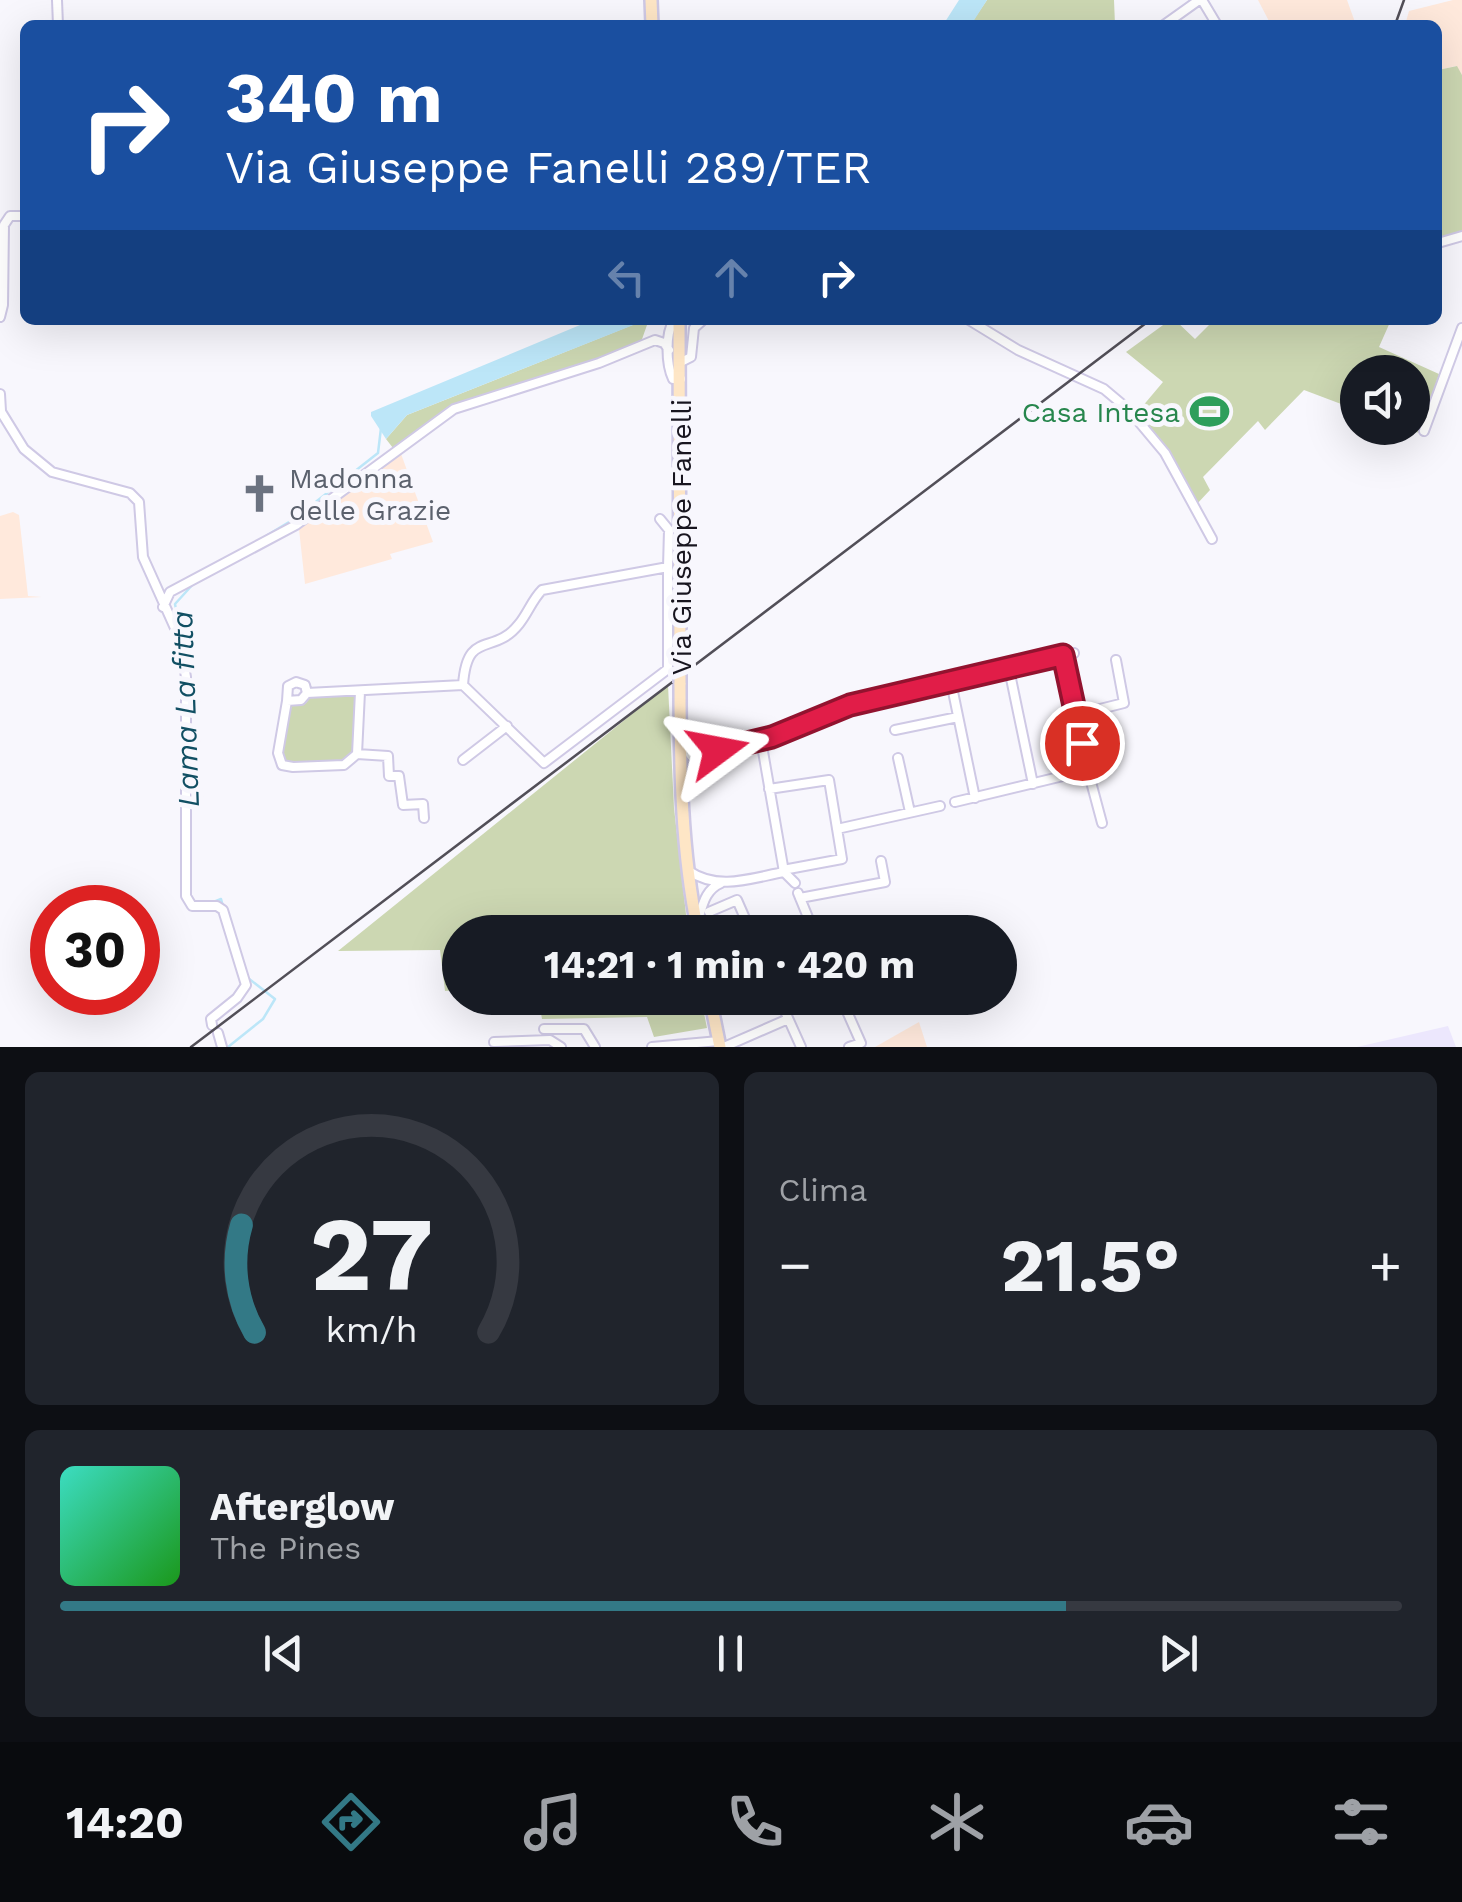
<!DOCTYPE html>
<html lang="it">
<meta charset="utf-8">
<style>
body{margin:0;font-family:"Work Sans",sans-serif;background:#20242c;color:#f1f3f6;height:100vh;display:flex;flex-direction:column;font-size:38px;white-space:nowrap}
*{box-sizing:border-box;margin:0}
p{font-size:32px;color:#9ea1a6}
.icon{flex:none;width:55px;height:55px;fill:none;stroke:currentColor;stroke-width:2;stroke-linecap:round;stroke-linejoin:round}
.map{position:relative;height:1047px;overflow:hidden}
.details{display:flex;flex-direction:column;gap:25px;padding:25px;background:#0d0f14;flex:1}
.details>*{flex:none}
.guide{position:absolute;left:20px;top:20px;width:1422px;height:305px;border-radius:15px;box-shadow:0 10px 40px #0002;background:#1a4fa0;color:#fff;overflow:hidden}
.buttons{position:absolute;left:1340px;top:355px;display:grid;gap:20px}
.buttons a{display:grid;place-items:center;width:90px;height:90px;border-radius:50%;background:#171b24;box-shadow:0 10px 40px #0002;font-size:50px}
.speed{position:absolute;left:30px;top:885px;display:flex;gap:20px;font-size:50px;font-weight:700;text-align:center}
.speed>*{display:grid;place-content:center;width:130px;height:130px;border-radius:50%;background:#171b24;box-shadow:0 10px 40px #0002;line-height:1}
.speed .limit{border:15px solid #d22;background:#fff;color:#111}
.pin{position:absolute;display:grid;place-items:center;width:85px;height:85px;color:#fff;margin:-42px;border:5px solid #fff;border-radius:50%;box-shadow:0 2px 10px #0007}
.me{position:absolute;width:110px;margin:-55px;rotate:77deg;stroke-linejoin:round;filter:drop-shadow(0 0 8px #0008)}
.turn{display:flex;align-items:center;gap:35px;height:210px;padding:0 40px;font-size:45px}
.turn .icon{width:130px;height:130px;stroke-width:2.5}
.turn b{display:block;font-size:70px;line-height:85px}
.lanes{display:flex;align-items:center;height:95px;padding:0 40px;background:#0003;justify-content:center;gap:50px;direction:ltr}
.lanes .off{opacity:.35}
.big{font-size:75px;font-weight:700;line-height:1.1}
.details .tile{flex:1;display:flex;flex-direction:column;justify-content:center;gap:15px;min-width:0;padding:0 35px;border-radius:15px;background:#20242c}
.details .dial{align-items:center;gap:0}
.dial svg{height:260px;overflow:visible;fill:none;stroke:#363941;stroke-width:7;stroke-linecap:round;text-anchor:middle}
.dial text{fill:#f1f3f6;stroke:none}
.song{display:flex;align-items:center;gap:30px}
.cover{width:120px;height:120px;border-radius:15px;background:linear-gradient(135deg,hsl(170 70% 55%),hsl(120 70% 35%))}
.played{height:10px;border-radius:5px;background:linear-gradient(90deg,#337986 75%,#363941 75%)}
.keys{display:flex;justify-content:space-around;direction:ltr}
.heat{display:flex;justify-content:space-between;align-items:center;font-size:55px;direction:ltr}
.details .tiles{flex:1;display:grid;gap:25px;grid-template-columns:1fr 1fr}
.tile:last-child{grid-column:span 2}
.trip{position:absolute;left:442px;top:915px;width:575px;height:100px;border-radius:50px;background:#171b24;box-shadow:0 10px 40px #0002;font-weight:700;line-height:100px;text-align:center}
.tabs{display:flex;height:160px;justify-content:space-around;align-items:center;background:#090b0e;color:#9ea1a6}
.tabs .icon{width:70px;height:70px}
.tabs .on{color:#337986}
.tabs b{font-size:45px;color:#f1f3f6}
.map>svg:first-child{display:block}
.built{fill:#ece7fd}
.industrial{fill:#ffe9dc}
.green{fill:#ccd7b2}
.water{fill:#bce6f8}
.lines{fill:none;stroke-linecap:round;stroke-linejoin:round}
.stream{stroke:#bce6f8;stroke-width:2.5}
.minor-casing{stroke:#cfc9e5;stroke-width:12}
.secondary-casing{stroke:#cfc9e5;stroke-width:16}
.minor{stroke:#fff;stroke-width:8}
.secondary{stroke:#fee6c6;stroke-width:11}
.rail{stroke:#524f58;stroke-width:2.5}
.secondary-bridge-casing{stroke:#cfc9e5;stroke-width:16;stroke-linecap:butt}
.secondary-bridge{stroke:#fee6c6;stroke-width:11}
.route-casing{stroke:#92132f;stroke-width:25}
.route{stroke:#e11d48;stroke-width:18}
.labels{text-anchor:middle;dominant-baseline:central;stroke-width:10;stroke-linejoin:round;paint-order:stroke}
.leisure-label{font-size:28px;fill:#27864d;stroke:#f8f7fd;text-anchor:end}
.worship-label{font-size:28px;fill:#5b616d;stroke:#f8f7fd;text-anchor:start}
.street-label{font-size:28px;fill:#18151f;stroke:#f8f7fd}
.water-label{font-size:30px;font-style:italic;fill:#114f63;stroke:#f8f7fd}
</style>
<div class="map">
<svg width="1462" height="1047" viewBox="0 0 1462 1047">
<rect width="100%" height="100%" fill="#f8f7fd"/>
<path class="built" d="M1448,1026L1456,1047H1357Z"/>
<path class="industrial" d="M1258,0H1347L1356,25H1271Z
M1453,0H1462V75L1456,66L1438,70V25H1405L1409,11Z
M400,451L433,542L390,554L392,559L305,584L299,529Z
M13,512L19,515L28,596L42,597L0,599V516Z
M919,1022L927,1047H875Z"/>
<path class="green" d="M987,0H1114L1115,25H970Z
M1457,66L1462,75V234L1438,241V70Z
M645,320H664L647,325L641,342L598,360L454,405L393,448L386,439L407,415Z
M1170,320H1175L1195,339L1214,320H1391L1379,347L1439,374L1419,433L1405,428H1412V372H1358L1357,410L1304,390L1265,430L1258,421L1203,477L1210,490L1196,505L1136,414L1163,382L1126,352Z
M668,685L674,808L688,932H460V990L445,991L440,950L338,951Z
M356,695L353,752L344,763H287L282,752L288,706L306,703L310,697Z
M465,998H701L707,1028L654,1037L647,1017L542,1019L539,1002L467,1008Z"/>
<path class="water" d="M959,0H987L971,25H943Z
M592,320H646L407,415L386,439L371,416V412Z"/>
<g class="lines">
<path class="stream" d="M256,542L294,519L378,453L381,428
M180,630L175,604L195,582
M190,877V894
M211,903L221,899L223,906
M228,1047L263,1019L275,999L248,978L235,937"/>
<defs>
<path id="minor" d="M57,0L58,25
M1202,0L1217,25
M1164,25L1199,0
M1438,243L1462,236
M0,317L3,305L4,225L10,216H25
M674,320C665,334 666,364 673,379H681
M969,320L1018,350L1104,389L1129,410L1165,453L1212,539
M681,362L691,357L694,328L703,320
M0,394L1,411
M0,410L24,449L52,472L130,493L139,502L143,557L179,637L186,677V896L192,906H217L223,910L246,985L237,998L211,1019L212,1025
M1424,431L1462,328
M163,607L170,592L296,525L454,409L599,363L655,340L664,343L669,350
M1009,669L1033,784
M951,682L975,798
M463,685C467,628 493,657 519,624C528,613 532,600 542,590L668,567L669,530L660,519
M307,693L301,700L287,701L278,753L282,765L293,767L344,765L357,754L360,692
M287,701L288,686L296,682L305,685L307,693L463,685L544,763L668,669V567
M1076,715L1124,703L1116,660
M895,730L958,717
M689.5 752a5.5 5.5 0 1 1 11 0a5.5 5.5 0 1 1-11 0Z
M700,753L761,740
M357,754L388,756L389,776H399L403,805L423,804L424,818
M898,758L910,812
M463,760L507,726
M1087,767L1102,823
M769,789L829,780L842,859L783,870
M955,802L1088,770L1063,655
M837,829L940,806
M689,871C718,891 752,878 784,872
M795,883L784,872L761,740L850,705L1074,653
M798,893L814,932
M800,898L885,882L881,861
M709,912L737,900L751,932
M698,920C703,904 705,890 721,883
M779,998L801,1047
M841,998L861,1043L849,1047
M544,1029H584L595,1047
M218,1033L222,1047
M494,1042L550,1040L561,1047
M652,1047L719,1041
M724,1047L788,1019"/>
<path id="secondary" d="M651,0L652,25
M679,320L680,669
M680,683C680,767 681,849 698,932
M710,998L720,1047"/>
</defs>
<use href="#minor" class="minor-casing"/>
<use href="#secondary" class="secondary-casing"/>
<use href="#minor" class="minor"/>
<use href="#secondary" class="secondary"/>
<path class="rail" d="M1395,25L1404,0
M191,1047L1150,320"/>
<defs>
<path id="secondary-bridge" d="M680,683V669"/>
</defs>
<use href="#secondary-bridge" class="secondary-bridge-casing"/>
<use href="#secondary-bridge" class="secondary-bridge"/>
</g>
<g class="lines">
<defs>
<path id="route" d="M718,750L772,737L850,705L1063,655L1082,743"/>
</defs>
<use href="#route" class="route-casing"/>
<use href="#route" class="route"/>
</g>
<defs>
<symbol id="stadium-bare" viewBox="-9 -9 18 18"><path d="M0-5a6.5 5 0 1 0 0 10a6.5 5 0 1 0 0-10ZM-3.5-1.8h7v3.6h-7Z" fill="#2e9e5b" stroke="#f8f7fd" stroke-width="2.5" paint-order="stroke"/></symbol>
<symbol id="church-bare" viewBox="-9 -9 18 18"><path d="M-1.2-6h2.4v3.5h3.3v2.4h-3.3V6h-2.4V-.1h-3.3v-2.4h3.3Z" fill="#6b7280" stroke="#f8f7fd" stroke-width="2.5" paint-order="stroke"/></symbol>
</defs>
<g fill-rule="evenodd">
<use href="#stadium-bare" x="1182" y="384" width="55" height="55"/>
<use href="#church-bare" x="232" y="466" width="55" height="55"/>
</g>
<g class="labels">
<g class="leisure-label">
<text x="1180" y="412">Casa Intesa</text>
</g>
<g class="worship-label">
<text x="289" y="478">Madonna<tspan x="289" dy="32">delle Grazie</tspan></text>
</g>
<g class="street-label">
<text transform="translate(681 537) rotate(-90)">Via Giuseppe Fanelli</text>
</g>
<g class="water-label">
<text transform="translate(185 709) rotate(-92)">Lama La fitta</text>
</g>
</g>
</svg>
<div class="buttons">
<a><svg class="icon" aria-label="sound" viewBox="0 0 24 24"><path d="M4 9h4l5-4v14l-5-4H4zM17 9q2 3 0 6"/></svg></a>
</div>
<div class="speed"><div class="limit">30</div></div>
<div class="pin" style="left:1082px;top:743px;background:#d93025"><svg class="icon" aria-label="arrive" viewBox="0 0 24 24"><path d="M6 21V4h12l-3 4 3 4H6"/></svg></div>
<svg class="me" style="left:718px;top:750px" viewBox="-20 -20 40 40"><path d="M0-17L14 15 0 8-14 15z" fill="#e11d48" stroke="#fff" stroke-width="4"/></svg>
<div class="trip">14:21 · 1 min · 420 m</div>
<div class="guide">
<div class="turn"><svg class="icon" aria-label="right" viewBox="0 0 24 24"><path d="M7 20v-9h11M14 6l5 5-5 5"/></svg><div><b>340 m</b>Via Giuseppe Fanelli 289/TER</div></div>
<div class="lanes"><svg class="icon off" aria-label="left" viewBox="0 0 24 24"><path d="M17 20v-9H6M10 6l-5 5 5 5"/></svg><svg class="icon off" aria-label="ahead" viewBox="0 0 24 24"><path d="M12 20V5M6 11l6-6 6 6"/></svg><svg class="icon" aria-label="right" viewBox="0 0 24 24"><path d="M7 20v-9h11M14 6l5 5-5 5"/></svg></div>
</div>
</div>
<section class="details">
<div class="tiles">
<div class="tile dial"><svg viewBox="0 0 100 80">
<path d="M14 69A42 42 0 1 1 86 69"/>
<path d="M14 69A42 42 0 0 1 10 36" stroke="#337986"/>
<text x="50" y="56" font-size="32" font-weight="700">27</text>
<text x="50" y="72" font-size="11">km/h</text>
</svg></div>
<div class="tile"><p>Clima</p>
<div class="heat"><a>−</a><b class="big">21.5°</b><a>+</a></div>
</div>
<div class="tile">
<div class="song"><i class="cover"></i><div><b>Afterglow</b><p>The Pines</p></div></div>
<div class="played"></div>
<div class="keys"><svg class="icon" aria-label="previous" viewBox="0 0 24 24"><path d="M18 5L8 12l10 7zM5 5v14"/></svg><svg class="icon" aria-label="pause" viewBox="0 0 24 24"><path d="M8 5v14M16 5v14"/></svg><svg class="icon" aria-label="next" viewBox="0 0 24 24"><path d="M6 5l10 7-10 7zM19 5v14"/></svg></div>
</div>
</div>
</section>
<nav class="tabs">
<b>14:20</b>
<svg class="icon on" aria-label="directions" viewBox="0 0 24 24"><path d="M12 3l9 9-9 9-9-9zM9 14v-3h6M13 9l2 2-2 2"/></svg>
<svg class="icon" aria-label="music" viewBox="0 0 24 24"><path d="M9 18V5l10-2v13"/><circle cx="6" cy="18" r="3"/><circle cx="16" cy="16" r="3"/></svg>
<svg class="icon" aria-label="phone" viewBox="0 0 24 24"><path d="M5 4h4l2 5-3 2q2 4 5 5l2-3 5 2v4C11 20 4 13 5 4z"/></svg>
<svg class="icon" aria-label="climate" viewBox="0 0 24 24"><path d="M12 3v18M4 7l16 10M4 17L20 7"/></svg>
<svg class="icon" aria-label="car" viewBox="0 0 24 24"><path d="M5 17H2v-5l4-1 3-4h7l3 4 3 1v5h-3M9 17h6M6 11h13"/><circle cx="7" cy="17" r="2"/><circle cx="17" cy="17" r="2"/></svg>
<svg class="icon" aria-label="filters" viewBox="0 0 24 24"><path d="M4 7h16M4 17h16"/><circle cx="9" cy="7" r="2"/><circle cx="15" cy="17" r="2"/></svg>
</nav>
